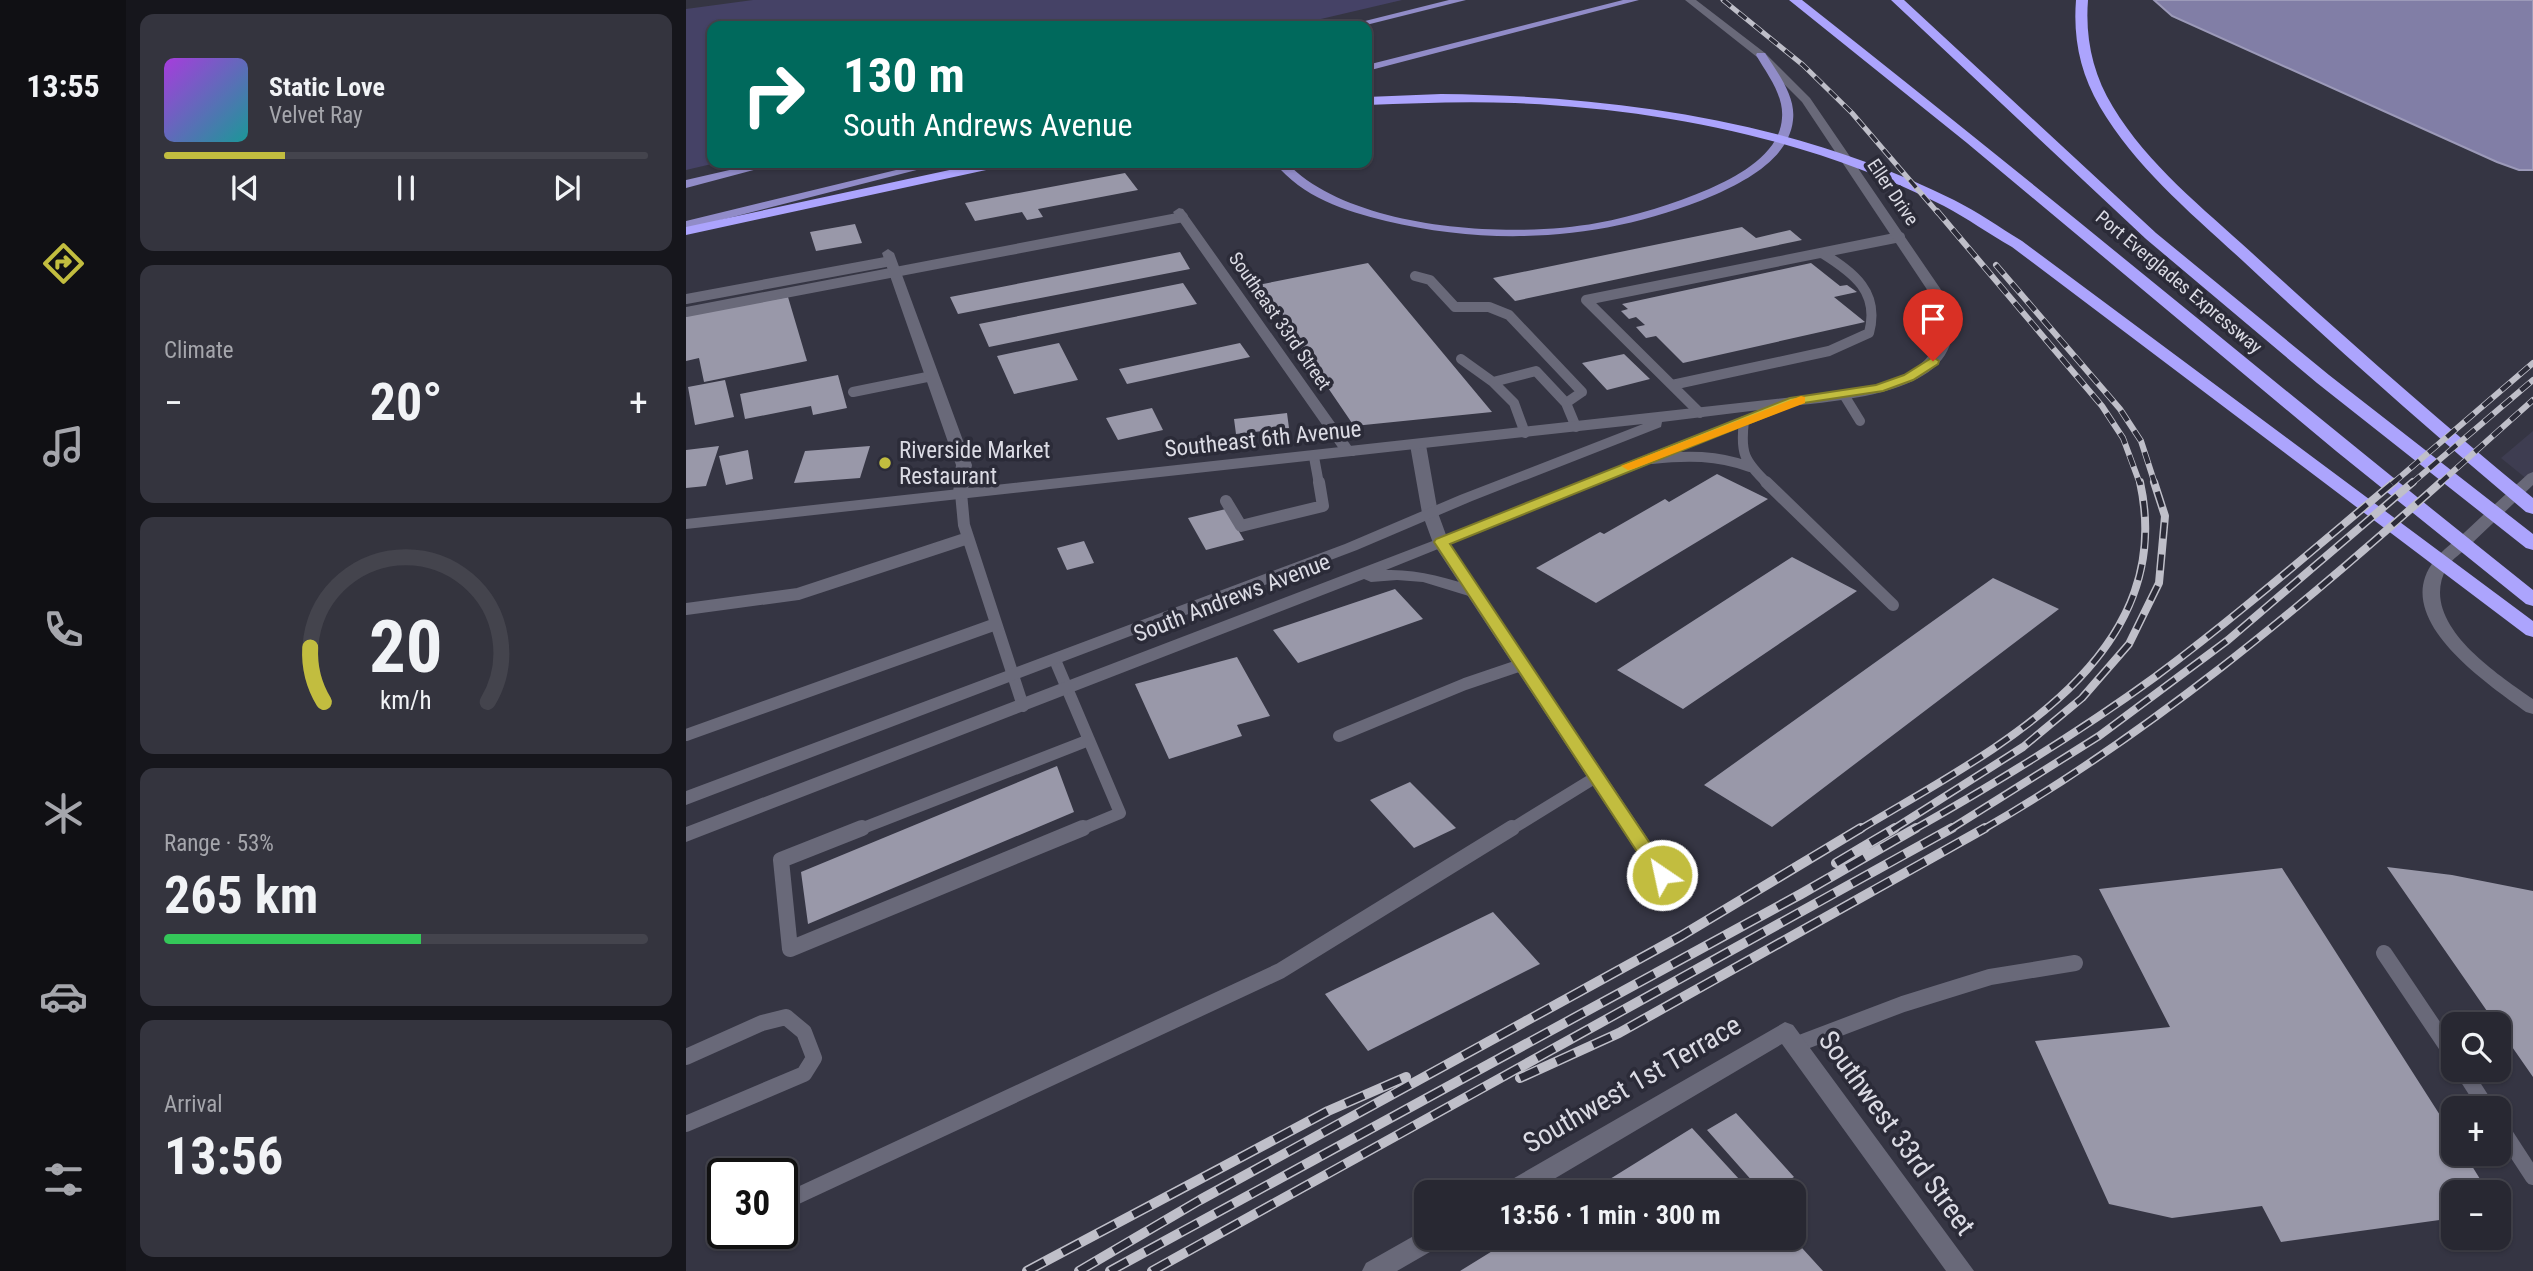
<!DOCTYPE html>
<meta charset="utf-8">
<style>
body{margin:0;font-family:"Roboto Condensed",sans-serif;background:#34343e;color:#f1f3f6;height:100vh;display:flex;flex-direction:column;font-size:26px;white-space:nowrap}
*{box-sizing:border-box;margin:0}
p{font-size:23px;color:#a5a6ac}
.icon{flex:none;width:38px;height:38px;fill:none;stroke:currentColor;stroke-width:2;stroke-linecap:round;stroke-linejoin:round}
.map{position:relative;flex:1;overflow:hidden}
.side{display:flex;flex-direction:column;gap:14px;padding:14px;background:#16161c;width:560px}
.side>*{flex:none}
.hud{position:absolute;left:21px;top:21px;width:665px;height:147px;border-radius:14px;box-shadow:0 2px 5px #0004,0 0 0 2px #44444d;background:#00695c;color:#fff;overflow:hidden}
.fabs{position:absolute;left:1755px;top:1012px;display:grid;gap:14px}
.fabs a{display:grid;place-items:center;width:70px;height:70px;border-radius:14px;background:#282832;box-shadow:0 2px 5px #0004,0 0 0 2px #44444d;font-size:35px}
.speed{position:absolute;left:21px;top:1158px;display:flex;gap:14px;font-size:35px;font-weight:700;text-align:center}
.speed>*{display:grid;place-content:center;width:91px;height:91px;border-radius:50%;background:#282832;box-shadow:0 2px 5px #0004,0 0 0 2px #44444d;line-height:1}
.speed .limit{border:4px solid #111;border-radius:10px;background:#fff;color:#111}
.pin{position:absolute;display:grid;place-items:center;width:60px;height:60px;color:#fff;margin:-72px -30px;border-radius:50% 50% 50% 0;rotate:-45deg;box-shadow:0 0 7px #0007}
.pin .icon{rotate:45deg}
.me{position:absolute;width:77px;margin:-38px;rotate:326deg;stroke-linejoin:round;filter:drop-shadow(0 0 5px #0008)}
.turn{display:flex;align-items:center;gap:24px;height:147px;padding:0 21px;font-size:32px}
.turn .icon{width:91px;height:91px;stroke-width:2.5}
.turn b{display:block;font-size:49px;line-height:60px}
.big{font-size:52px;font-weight:700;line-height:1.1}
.side .tile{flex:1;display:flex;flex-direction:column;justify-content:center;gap:10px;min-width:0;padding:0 24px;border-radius:14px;background:#34343e}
.side .dial{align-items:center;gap:0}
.dial svg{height:182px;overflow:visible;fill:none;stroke:#44444d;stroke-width:7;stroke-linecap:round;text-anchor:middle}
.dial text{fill:#f1f3f6;stroke:none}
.song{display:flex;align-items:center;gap:21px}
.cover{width:84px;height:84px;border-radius:10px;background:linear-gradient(135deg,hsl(280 70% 55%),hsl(180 70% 35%))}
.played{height:7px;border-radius:4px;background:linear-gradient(90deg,#c2bd3f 25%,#44444d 25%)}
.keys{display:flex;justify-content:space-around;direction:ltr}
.heat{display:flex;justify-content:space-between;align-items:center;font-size:38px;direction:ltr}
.charge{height:10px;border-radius:5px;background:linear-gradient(90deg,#34c759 53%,#44444d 0)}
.trip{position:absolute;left:728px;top:1180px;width:392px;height:70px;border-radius:14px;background:#282832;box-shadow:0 2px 5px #0004,0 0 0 2px #44444d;font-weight:700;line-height:70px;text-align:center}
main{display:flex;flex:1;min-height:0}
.tab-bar{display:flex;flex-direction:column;width:126px;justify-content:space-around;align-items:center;background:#101014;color:#a5a6ac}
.tab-bar .icon{width:49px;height:49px}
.tab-bar .active{color:#c2bd3f}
.tab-bar b{font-size:32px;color:#f1f3f6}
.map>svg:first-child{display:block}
.built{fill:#3e3d51}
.green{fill:#454266}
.water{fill:#817ea6;stroke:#9c9ab9;stroke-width:2}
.building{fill:#9998a9}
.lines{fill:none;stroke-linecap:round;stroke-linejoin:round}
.service-far2{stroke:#696979;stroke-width:10}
.service-far1{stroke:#696979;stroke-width:12}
.service{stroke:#696979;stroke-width:16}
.minor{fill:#696979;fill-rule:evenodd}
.tertiary{fill:#696979;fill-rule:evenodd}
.primary{fill:#918cc8;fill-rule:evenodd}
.motorway{fill:#aca4fd;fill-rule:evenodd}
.rail-far3-casing{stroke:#bfbfc9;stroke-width:5}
.rail-far2-casing{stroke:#bfbfc9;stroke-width:6}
.rail-far1-casing{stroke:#bfbfc9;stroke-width:8}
.rail-casing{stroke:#bfbfc9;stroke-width:10}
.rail-far3{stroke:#2b2b38;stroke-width:3.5;stroke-dasharray:10;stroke-linecap:butt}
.rail-far2{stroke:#2b2b38;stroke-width:4.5;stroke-dasharray:12;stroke-linecap:butt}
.rail-far1{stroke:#2b2b38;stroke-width:5;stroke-dasharray:16;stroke-linecap:butt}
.rail{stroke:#2b2b38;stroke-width:7;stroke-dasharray:20;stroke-linecap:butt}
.route{fill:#c2bd3f;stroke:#7e7b29;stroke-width:2}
.slow{fill:#f59e0b}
.poi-dot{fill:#c2bd3f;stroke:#2b2b38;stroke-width:2.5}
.labels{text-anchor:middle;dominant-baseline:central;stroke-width:7;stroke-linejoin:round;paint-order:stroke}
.far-street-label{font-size:19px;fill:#dbdbe4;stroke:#2b2b38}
.street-label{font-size:23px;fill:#dbdbe4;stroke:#2b2b38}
.poi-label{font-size:23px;fill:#dbdbe4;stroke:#2b2b38;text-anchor:start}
.near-street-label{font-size:28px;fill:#dbdbe4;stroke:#2b2b38}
</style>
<main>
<nav class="tab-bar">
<b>13:55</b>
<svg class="icon active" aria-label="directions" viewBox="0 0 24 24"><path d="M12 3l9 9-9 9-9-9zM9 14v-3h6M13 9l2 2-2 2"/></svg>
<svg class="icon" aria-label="music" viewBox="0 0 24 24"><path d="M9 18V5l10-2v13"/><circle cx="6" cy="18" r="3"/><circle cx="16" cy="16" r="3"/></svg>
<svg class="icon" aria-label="phone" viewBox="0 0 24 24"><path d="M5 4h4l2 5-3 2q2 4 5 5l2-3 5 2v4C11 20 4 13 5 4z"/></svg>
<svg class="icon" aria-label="climate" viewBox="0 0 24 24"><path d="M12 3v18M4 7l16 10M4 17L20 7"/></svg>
<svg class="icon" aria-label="car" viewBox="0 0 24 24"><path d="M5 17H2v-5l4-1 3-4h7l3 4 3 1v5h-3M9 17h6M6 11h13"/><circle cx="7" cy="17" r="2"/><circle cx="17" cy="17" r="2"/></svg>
<svg class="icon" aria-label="filters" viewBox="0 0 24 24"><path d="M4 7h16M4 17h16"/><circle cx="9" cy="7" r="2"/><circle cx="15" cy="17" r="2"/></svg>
</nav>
<section class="side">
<div class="tile">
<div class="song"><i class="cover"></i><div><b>Static Love</b><p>Velvet Ray</p></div></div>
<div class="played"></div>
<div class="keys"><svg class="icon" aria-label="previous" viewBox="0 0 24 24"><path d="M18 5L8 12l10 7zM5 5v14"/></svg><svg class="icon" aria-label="pause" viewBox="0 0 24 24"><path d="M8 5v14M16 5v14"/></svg><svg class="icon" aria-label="next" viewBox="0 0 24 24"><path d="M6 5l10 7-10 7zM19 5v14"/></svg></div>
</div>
<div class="tile"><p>Climate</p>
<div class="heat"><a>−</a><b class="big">20°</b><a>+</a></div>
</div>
<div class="tile dial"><svg viewBox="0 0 100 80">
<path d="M14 69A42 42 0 1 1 86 69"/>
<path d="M14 69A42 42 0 0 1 8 45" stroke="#c2bd3f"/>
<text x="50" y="56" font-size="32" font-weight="700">20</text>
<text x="50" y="72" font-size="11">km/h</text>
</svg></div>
<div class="tile"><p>Range · 53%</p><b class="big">265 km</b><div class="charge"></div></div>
<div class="tile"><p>Arrival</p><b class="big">13:56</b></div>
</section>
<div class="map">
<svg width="1847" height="1271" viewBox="0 0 1847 1271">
<rect width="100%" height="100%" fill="#353543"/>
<path class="built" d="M1847,431V484L1815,458Z"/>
<path class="green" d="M67,0H716L605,26H26V163H30L0,170V9Z"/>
<path class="water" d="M1468,0H1847V170H1833L1811,162L1486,16Z"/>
<path class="building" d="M439,173L452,190L352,209L357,217L341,220L336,212L289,221L279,203Z
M169,224L176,243L130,251L124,232Z
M1056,227L1070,238L1104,230L1116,240L829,301L807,278Z
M494,252L504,269L272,314L264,297Z
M682,263L806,412L668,426L572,285Z
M1125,263L1154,286L1161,285L1171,292L1148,297L1179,322L997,363L970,336L960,338L950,327L959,325L950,317L943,319L935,311L942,309L936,304Z
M497,283L511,304L303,347L293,324Z
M102,297L121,361L18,382L13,358L0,361V316Z
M373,343L392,380L328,394L311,356Z
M554,343L564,357L441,384L433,369Z
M938,354L964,379L921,390L896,363Z
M152,375L161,408L127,415L125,406L59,419L54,394Z
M39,380L48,417L9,425L2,387Z
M466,408L477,430L432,440L420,418Z
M601,413L603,428L550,434L548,419Z
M33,446L20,486L0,488V450Z
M184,446L174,478L108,483L119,451Z
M62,450L67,479L40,485L33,456Z
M1031,474L1082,499L910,603L850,568L914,532L918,534L979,499L983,502Z
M540,509L558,540L520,550L502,518Z
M398,541L408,563L381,570L371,548Z
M1106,557L1171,591L997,709L931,670Z
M1307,578L1373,609L1086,827L1018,785Z
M709,589L737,619L612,663L587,630Z
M551,657L584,716L551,725L556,736L483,759L449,684Z
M371,766L388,812L122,924L115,872Z
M724,782L770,828L728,848L684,800Z
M1701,867L1766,875L1847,891V1077L1813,1028V1024H1810Z
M1596,868L1768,1137V1153H1778L1802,1192H1768V1218L1595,1242L1576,1206L1486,1218L1423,1204L1349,1041L1484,1027L1413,889Z
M807,912L854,964L682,1051L639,994Z
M1050,1113L1108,1177L1084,1192H1076L1021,1130Z
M1006,1128L1065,1192H903Z
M829,1237H1106L1137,1271H774Z"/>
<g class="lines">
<path class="service-far2" d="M729,276L744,280L769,307H803L823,315L896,392L880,403
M0,299L205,261
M0,312L497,217
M775,359L807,382L828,403L839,433
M807,382L850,371L880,403L890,427
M986,385L1143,351L1183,333C1194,292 1168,273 1136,253
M167,392L246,376
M1158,395L1174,421
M1014,413L900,300L1214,237
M1058,421C1054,453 1058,461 1082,484
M628,457L633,484
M966,459C1001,455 1031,455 1064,467"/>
<path class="service-far1" d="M1080,482L1207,605
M275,493L278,525L337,706
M540,501L555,526L637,506L633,482
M0,609L112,594L282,538
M369,660L403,740
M0,735L310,624
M653,736L779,684L835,665
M172,830L403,740
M393,830L434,813L403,740
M824,830L910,777"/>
<path class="service" d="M176,828L95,860L104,949L397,828
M1698,953L1768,1057
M1109,1045L1217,1004L1304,977L1389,963
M0,1057L76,1023L100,1017L118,1032L128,1058L118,1074L0,1124
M1776,1069L1801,1108
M1813,1125L1847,1177
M96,1203L594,971L826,828"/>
<path class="minor" d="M493,208L497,209L668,450L671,453L668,456H658L487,212Z
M202,249L208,253L286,465L281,496L275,498L267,493L270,465L196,253Z
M732,440L740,445L752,513L763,543L983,870L986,875L983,880L976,882L969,880L747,543L736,513L724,445Z
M1099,1022L1107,1025L1288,1271H1260L1096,1044L846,1192H813L816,1185Z
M740,1229V1237H759L756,1245L711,1271H676L680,1263Z"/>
<path class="tertiary" d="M999,0H1010L1079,53L1124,98L1260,297C1300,398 1148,400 1087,408L1089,411L1087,414L700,570C732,569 762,578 792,588L794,592L792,596L786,597L737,582L711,580L685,582L678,579L0,842V827L749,540L1073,410L976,422L975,427L786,501L671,550L0,805V791L659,544L774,495L957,424L0,529V519L1145,393C1200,385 1275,370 1246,297L1116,102L1071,57Z
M1847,472V485C1826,505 1805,525 1784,545C1777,552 1766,559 1761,567C1730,622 1810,673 1847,699V714L1840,712C1802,684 1703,619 1748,561C1756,550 1769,541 1779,532C1800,512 1821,493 1842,474Z"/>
<path class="primary" d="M763,0H780L676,26H659Z
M937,0H953L681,71V65Z
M1071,53H1079C1091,72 1110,96 1107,120C1103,159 1058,182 1026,196C922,240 809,247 700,221C659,211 616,197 589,163H601C665,230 825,239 911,223C950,216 987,204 1023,189C1052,176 1094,154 1096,118C1098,95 1081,74 1070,55Z
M74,163H94L0,188V180Z
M239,163H258L0,229V221Z"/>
<path class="motorway" d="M1103,0H1116C1362,193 1602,395 1847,590V606L1840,604L1650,451L1281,143Z
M1205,0H1218L1470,233L1643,375L1847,534V550L1840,548L1631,383L1460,239Z
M1390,0H1402C1399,39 1407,74 1427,107C1462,165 1517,208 1566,253C1658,337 1751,419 1847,498V514L1840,512C1744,431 1650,348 1558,262C1506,214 1450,168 1414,107C1394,73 1387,38 1390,0Z
M755,94C931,96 1107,120 1268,200C1292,212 1313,227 1336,241L1847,621V637L1840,635L1326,247C1303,234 1281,218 1258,206C1126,139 976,109 829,103C779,101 730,103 681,105V97Z
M296,163H321L314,167L0,235V227Z"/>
<defs>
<path id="rail-far3" d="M1037,0L1117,65L1166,113L1252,213"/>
<path id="rail-far2" d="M1251,211L1416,406L1437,438L1454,484
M1310,265L1434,409L1455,441L1469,484
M1706,484L1847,363
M1725,484L1847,380
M1753,484L1847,400"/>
<path id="rail-far1" d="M1173,830C1299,754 1494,663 1454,482
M1206,830L1337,747L1396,698L1443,644L1473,583L1479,516L1468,482
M1227,830C1310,783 1392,733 1469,677C1551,616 1629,548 1708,482
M1263,830L1413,736L1542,640L1727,482
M1296,830C1463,734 1612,610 1755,482"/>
<path id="rail" d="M1150,863L1209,828
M834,1078L933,1033L1299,828
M341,1271L642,1111L720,1077
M393,1271L514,1200L995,936L1175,828
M424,1271L1115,894L1230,828
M466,1271L1266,828"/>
</defs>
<use href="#rail-far3" class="rail-far3-casing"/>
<use href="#rail-far2" class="rail-far2-casing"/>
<use href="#rail-far1" class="rail-far1-casing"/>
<use href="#rail" class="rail-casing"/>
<use href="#rail-far3" class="rail-far3"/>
<use href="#rail-far2" class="rail-far2"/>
<use href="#rail-far1" class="rail-far1"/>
<use href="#rail" class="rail"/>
</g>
<path class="route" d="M1247,357L1253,361L1252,364L1227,380L1197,391L1111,404L764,544L985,875L982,879H969L748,542L750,539L1104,398L1190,385L1218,375Z"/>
<path class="slow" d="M1115,396L1119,397V403L947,469L942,470L935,466Z"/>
<circle class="poi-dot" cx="199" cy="463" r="7"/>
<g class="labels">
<g class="far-street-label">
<text transform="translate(1207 192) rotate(56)">Eller Drive</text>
<text transform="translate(1493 282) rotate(40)">Port Everglades Expressway</text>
<text transform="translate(594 321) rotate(55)">Southeast 33rd Street</text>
</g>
<g class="street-label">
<text transform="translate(577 439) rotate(-6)">Southeast 6th Avenue</text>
<text transform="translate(546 598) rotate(-21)">South Andrews Avenue</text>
</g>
<g class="poi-label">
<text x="213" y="450">Riverside Market<tspan x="213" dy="26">Restaurant</tspan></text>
</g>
<g class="near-street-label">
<text transform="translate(946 1084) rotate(-30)">Southwest 1st Terrace</text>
<text transform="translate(1211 1133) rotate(54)">Southwest 33rd Street</text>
</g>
</g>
</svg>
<div class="fabs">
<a><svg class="icon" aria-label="search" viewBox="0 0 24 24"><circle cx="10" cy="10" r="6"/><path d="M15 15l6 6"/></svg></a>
<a>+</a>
<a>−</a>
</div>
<div class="speed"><div class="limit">30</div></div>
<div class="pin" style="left:1247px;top:361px;background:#d93025"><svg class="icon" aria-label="arrive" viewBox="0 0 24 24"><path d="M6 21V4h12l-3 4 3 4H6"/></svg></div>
<svg class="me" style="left:976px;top:875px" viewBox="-20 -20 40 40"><circle r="17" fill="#c2bd3f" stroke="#fff" stroke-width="3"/><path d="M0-11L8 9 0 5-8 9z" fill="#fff"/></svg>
<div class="trip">13:56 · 1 min · 300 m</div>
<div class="hud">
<div class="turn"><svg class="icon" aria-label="right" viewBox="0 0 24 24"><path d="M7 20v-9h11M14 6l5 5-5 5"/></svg><div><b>130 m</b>South Andrews Avenue</div></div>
</div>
</div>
</main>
